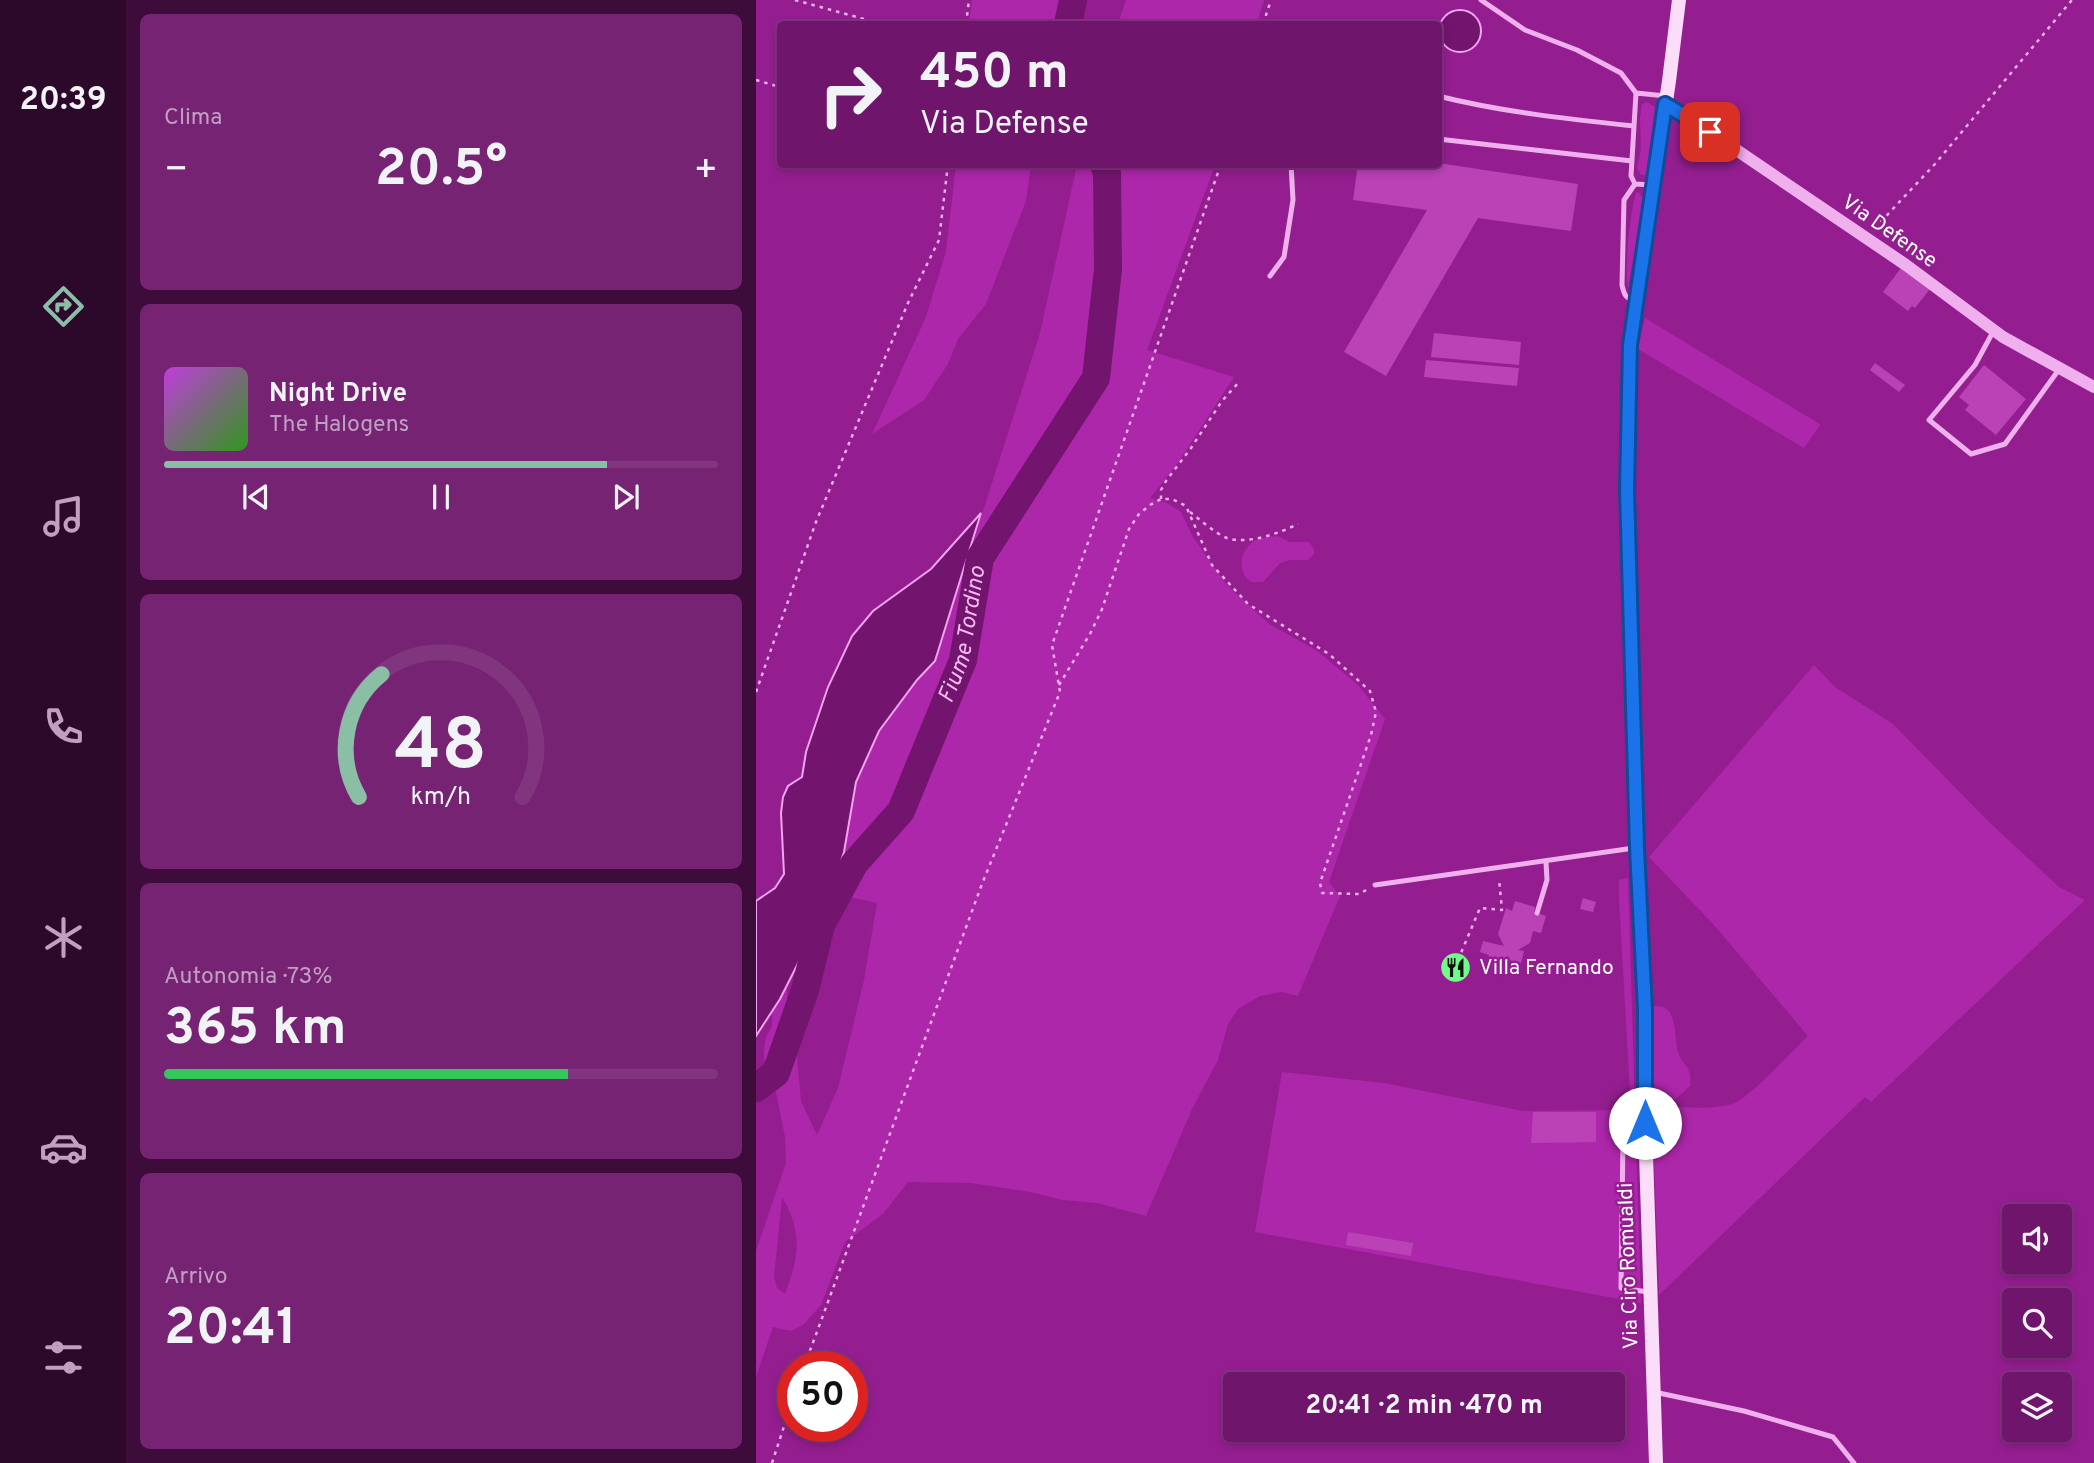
<!DOCTYPE html>
<html lang="it">
<meta charset="utf-8">
<style>
body{margin:0;font-family:Overpass,sans-serif;background:#772374;color:#f1f3f6;height:100vh;display:flex;flex-direction:column;font-size:26px;white-space:nowrap}
*{box-sizing:border-box;margin:0}
p{font-size:23px;color:#c09fc2}
.icon{flex:none;width:38px;height:38px;fill:none;stroke:currentColor;stroke-width:2;stroke-linecap:round;stroke-linejoin:round}
.map{position:relative;flex:1;overflow:hidden}
.sheet{display:flex;flex-direction:column;gap:14px;padding:14px;background:#3d0c3b;width:630px}
.sheet>*{flex:none}
.guide{position:absolute;left:21px;top:21px;width:665px;height:147px;border-radius:7px;box-shadow:0 4px 10px #0003,0 0 0 2px #81357f;background:#6f166c;color:#f1f3f6;overflow:hidden}
.controls{position:absolute;left:1246px;top:1204px;display:grid;gap:14px}
.controls a{display:grid;place-items:center;width:70px;height:70px;border-radius:7px;background:#6f166c;box-shadow:0 4px 10px #0003,0 0 0 2px #81357f;font-size:35px}
.speed{position:absolute;left:21px;top:1351px;display:flex;gap:14px;font-size:35px;font-weight:700;text-align:center}
.speed>*{display:grid;place-content:center;width:91px;height:91px;border-radius:50%;background:#6f166c;box-shadow:0 4px 10px #0003,0 0 0 2px #81357f;line-height:1}
.speed .limit{border:10px solid #d22;background:#fff;color:#111}
.pin{position:absolute;display:grid;place-items:center;width:60px;height:60px;color:#fff;margin:-30px;border-radius:14px;box-shadow:0 4px 10px #0006}
.me{position:absolute;width:77px;margin:-38px;rotate:0deg;stroke-linejoin:round;filter:drop-shadow(0 0 5px #0008)}
.turn{display:flex;align-items:center;gap:24px;height:147px;padding:0 28px;font-size:32px}
.turn .icon{width:91px;height:91px;stroke-width:2.5}
.turn b{display:block;font-size:49px;line-height:60px}
.big{font-size:52px;font-weight:700;line-height:1.1}
.sheet .card{flex:1;display:flex;flex-direction:column;justify-content:center;gap:10px;min-width:0;padding:0 24px;border-radius:10px;background:#772374}
.sheet .dial{align-items:center;gap:0}
.dial svg{height:182px;overflow:visible;fill:none;stroke:#81357f;stroke-width:7;stroke-linecap:round;text-anchor:middle}
.dial text{fill:#f1f3f6;stroke:none}
.song{display:flex;align-items:center;gap:21px}
.cover{width:84px;height:84px;border-radius:10px;background:linear-gradient(135deg,hsl(290 70% 55%),hsl(110 70% 35%))}
.played{height:7px;border-radius:4px;background:linear-gradient(90deg,#8abfa5 80%,#81357f 80%)}
.keys{display:flex;justify-content:space-around;direction:ltr}
.heat{display:flex;justify-content:space-between;align-items:center;font-size:38px;direction:ltr}
.charge{height:10px;border-radius:5px;background:linear-gradient(90deg,#34c759 73%,#81357f 0)}
.trip{position:absolute;left:467px;top:1372px;width:402px;height:70px;border-radius:7px;background:#6f166c;box-shadow:0 4px 10px #0003,0 0 0 2px #81357f;font-weight:700;line-height:70px;text-align:center}
main{display:flex;flex:1;min-height:0}
.tab-bar{display:flex;flex-direction:column;width:126px;justify-content:space-around;align-items:center;background:#2c092b;color:#c09fc2}
.tab-bar .icon{width:49px;height:49px}
.tab-bar .active{color:#8abfa5}
.tab-bar b{font-size:32px;color:#f1f3f6}
.map>svg:first-child{display:block}
.green{fill:#ad27aa;fill-rule:evenodd}
.water{fill:#73146e;stroke:#f0a4ef;stroke-width:2}
.lines{fill:none;stroke-linecap:round;stroke-linejoin:round}
.river{stroke:#73146e;stroke-width:28}
.building{fill:#ba42b6}
.path{stroke:#efb0ed;stroke-width:2.5;stroke-dasharray:3.5 5;stroke-linecap:butt}
.service{stroke:#efb0ed;stroke-width:5}
.tertiary{stroke:#efb0ed;stroke-width:12}
.secondary{stroke:#fbddf9;stroke-width:14}
.route-casing{stroke:#114b97;stroke-width:18}
.route{stroke:#1a73e8;stroke-width:12}
.labels{text-anchor:middle;dominant-baseline:central;stroke-width:5;stroke-linejoin:round;paint-order:stroke}
.street-label{font-size:21px;fill:#fff;stroke:#941e90}
.poi-label{font-size:21px;fill:#fff;stroke:#941e90;text-anchor:start}
.water-label{font-size:23px;font-style:italic;fill:#f5bcf4;stroke:#941e90}
</style>
<main>
<nav class="tab-bar">
<b>20:39</b>
<svg class="icon active" aria-label="directions" viewBox="0 0 24 24"><path d="M12 3l9 9-9 9-9-9zM9 14v-3h6M13 9l2 2-2 2"/></svg>
<svg class="icon" aria-label="music" viewBox="0 0 24 24"><path d="M9 18V5l10-2v13"/><circle cx="6" cy="18" r="3"/><circle cx="16" cy="16" r="3"/></svg>
<svg class="icon" aria-label="phone" viewBox="0 0 24 24"><path d="M5 4h4l2 5-3 2q2 4 5 5l2-3 5 2v4C11 20 4 13 5 4z"/></svg>
<svg class="icon" aria-label="climate" viewBox="0 0 24 24"><path d="M12 3v18M4 7l16 10M4 17L20 7"/></svg>
<svg class="icon" aria-label="car" viewBox="0 0 24 24"><path d="M5 17H2v-5l4-1 3-4h7l3 4 3 1v5h-3M9 17h6M6 11h13"/><circle cx="7" cy="17" r="2"/><circle cx="17" cy="17" r="2"/></svg>
<svg class="icon" aria-label="filters" viewBox="0 0 24 24"><path d="M4 7h16M4 17h16"/><circle cx="9" cy="7" r="2"/><circle cx="15" cy="17" r="2"/></svg>
</nav>
<section class="sheet">
<div class="card"><p>Clima</p>
<div class="heat"><a>−</a><b class="big">20.5°</b><a>+</a></div>
</div>
<div class="card">
<div class="song"><i class="cover"></i><div><b>Night Drive</b><p>The Halogens</p></div></div>
<div class="played"></div>
<div class="keys"><svg class="icon" aria-label="previous" viewBox="0 0 24 24"><path d="M18 5L8 12l10 7zM5 5v14"/></svg><svg class="icon" aria-label="pause" viewBox="0 0 24 24"><path d="M8 5v14M16 5v14"/></svg><svg class="icon" aria-label="next" viewBox="0 0 24 24"><path d="M6 5l10 7-10 7zM19 5v14"/></svg></div>
</div>
<div class="card dial"><svg viewBox="0 0 100 80">
<path d="M14 69A42 42 0 1 1 86 69"/>
<path d="M14 69A42 42 0 0 1 24 15" stroke="#8abfa5"/>
<text x="50" y="56" font-size="32" font-weight="700">48</text>
<text x="50" y="72" font-size="11">km/h</text>
</svg></div>
<div class="card"><p>Autonomia · 73%</p><b class="big">365 km</b><div class="charge"></div></div>
<div class="card"><p>Arrivo</p><b class="big">20:41</b></div>
</section>
<div class="map">
<svg width="1338" height="1463" viewBox="0 0 1338 1463">
<rect width="100%" height="100%" fill="#941e90"/>
<path class="green" d="M216,0H311L303,24H213Z
M370,0H508L501,24H362Z
M891,102L899,107L892,167L889,175H885L881,168L885,149L884,119L886,104Z
M200,165H275L270,201L230,304L202,339L192,364L168,400L116,434L170,317L190,251Z
M321,165H459L391,350L478,377L422,463L394,498L411,503L425,512L437,537L470,584L513,624L560,650L602,685L629,719L573,882L584,896L542,996L526,992L504,996L482,1009L472,1024L462,1060L437,1107L390,1216L341,1203L307,1200L274,1192L215,1183L152,1182L127,1214L89,1242L65,1305L47,1325L34,1331L17,1327L0,1377V1251L30,1163L29,1137L20,1092L8,1058V1049L10,1037L16,1026V1011L31,986L32,1020L41,1057L45,1101L61,1135L82,1088L108,980L121,903L75,893L88,852L100,782L123,731L161,680L179,661L284,333ZM26,1197C47,1232 43,1257 29,1294L21,1288L18,1277Z
M882,192L887,198L872,289C868,267 874,214 880,193Z
M889,318L1062,423L1064,425L1048,448L882,349Z
M522,536L533,542H553L558,549V554L552,560H533L524,563L507,582H495C481,571 483,552 498,541C504,538 515,537 522,536Z
M1058,665L1079,687L1137,724L1232,821L1303,887L1329,900L1115,1102L1109,1097L903,1295L896,1102V1007C923,1001 917,1035 922,1052C926,1067 937,1065 934,1086L913,1105C931,1109 961,1109 979,1103C995,1096 1037,1050 1052,1036L958,925L893,857Z
M872,878L885,1303L499,1232L526,1072L628,1083L767,1111L875,1110L863,899V880Z"/>
<path class="water" d="M683 31a21 21 0 1 1 42 0a21 21 0 1 1-42 0Z
M225,513L179,661L161,680L123,731L100,782L88,852L69,910L24,999L0,1036V901L19,888L28,874L25,813L27,797L32,786L46,777L50,752L72,687L96,636L117,611L175,569Z"/>
<g class="lines">
<g class="river">
<path d="M312,24L317,0"/>
<path id="s1" d="M0,1088L20,1073L49,990L65,925L98,864L145,811L207,660L224,558L340,378L352,269L351,174L348,164"/>
</g>
</g>
<path class="building" d="M682,163L822,184L815,231L722,218L630,376L588,352L671,210L597,200L602,164Z
M1145,268L1174,289L1159,308L1156,306L1152,311L1127,292Z
M678,333L765,342L763,365L675,357Z
M670,360L763,368L761,386L668,377Z
M1119,363L1149,385L1143,392L1114,370Z
M1228,365L1270,399L1240,435L1209,410L1213,405L1203,397Z
M827,898L840,902L837,912L824,909Z
M759,901L779,907L778,912L790,916L785,933L777,931L774,943L762,950L768,951L765,963L754,960L751,970L731,965L733,955L724,952L727,941L748,946L742,934L750,908L756,911Z
M777,1112H840V1142L775,1143Z
M592,1232L657,1243L655,1256L590,1245Z"/>
<g class="lines">
<path class="path" d="M39,0L126,24
M210,24L213,0
M507,24L515,0
M0,80L24,87
M1119,228L1179,164L1316,0
M405,499V490L410,481L435,448L466,401L483,382
M434,512C446,521 457,532 471,538C491,545 524,533 542,524
M303,685L334,634L346,609L373,529L383,514L394,505L405,499H416L430,506L456,565L492,604L573,654L614,691L620,712L615,735L564,883L566,893L603,894L612,889
M0,692L60,522L152,303L183,240L192,164
M702,960L724,908L746,910L743,879
M48,1367L226,884L304,692L296,645L465,164
M16,1463L37,1399"/>
<path class="service" d="M725,0L769,30L821,50L865,73L880,93
M682,96C746,112 812,119 878,126
M682,139L876,161
M879,184L875,176L880,93L910,96
M514,276L528,257L537,200L535,164
M880,301C870,299 868,295 866,285L868,200L879,184L897,185
M1238,330L1219,365L1173,420L1215,454L1249,444L1304,368
M619,885L878,848
M781,913L791,880L790,862
M887,1125L867,1137L865,1288L892,1292
M898,1392L988,1411L1077,1437L1098,1463"/>
<path class="tertiary" d="M909,104L954,132L1150,265L1247,337L1338,387"/>
<path class="secondary" d="M900,1463L889,1123V1010L881,848L871,490L874,345L913,81L923,0"/>
</g>
<g class="lines">
<defs>
<path id="route" d="M889,1123V1010L881,848L871,490L874,345L909,104L954,132"/>
</defs>
<use href="#route" class="route-casing"/>
<use href="#route" class="route"/>
</g>
<defs>
<symbol id="restaurant-disc" viewBox="-11 -11 22 22"><circle r="9.5" fill="#6ffd8a" stroke="#941e90"/><path d="M-5-6h1v4h1v-4h1v4h1v-4h1v5L-1.5 .5V6h-2V.5L-5-1ZM5-6V6H3V1.5H1.5Q1.5-4 5-6Z" fill="#111"/></symbol>
</defs>
<g fill-rule="evenodd">
<use href="#restaurant-disc" x="682" y="950" width="35" height="35"/>
</g>
<g class="labels">
<g class="street-label">
<text transform="translate(1133 232) rotate(35)">Via Defense</text>
<text transform="translate(873 1266) rotate(-92)">Via Ciro Romualdi</text>
</g>
<g class="poi-label">
<text x="723" y="968">Villa Fernando</text>
</g>
<g class="water-label">
<text stroke="none"><textPath href="#s1" startOffset="508">Fiume Tordino</textPath></text>
</g>
</g>
</svg>
<div class="controls">
<a><svg class="icon" aria-label="sound" viewBox="0 0 24 24"><path d="M4 9h4l5-4v14l-5-4H4zM17 9q2 3 0 6"/></svg></a>
<a><svg class="icon" aria-label="search" viewBox="0 0 24 24"><circle cx="10" cy="10" r="6"/><path d="M15 15l6 6"/></svg></a>
<a><svg class="icon" aria-label="layers" viewBox="0 0 24 24"><path d="M12 4l9 5-9 5-9-5zM3 14l9 5 9-5"/></svg></a>
</div>
<div class="speed"><div class="limit">50</div></div>
<div class="pin" style="left:954px;top:132px;background:#d93025"><svg class="icon" aria-label="arrive" viewBox="0 0 24 24"><path d="M6 21V4h12l-3 4 3 4H6"/></svg></div>
<svg class="me" style="left:889px;top:1123px" viewBox="-20 -20 40 40"><circle r="19" fill="#fff"/><path d="M0-13L10 11 0 6-10 11z" fill="#1a73e8"/></svg>
<div class="trip">20:41 · 2 min · 470 m</div>
<div class="guide">
<div class="turn"><svg class="icon" aria-label="right" viewBox="0 0 24 24"><path d="M7 20v-9h11M14 6l5 5-5 5"/></svg><div><b>450 m</b>Via Defense</div></div>
</div>
</div>
</main>
